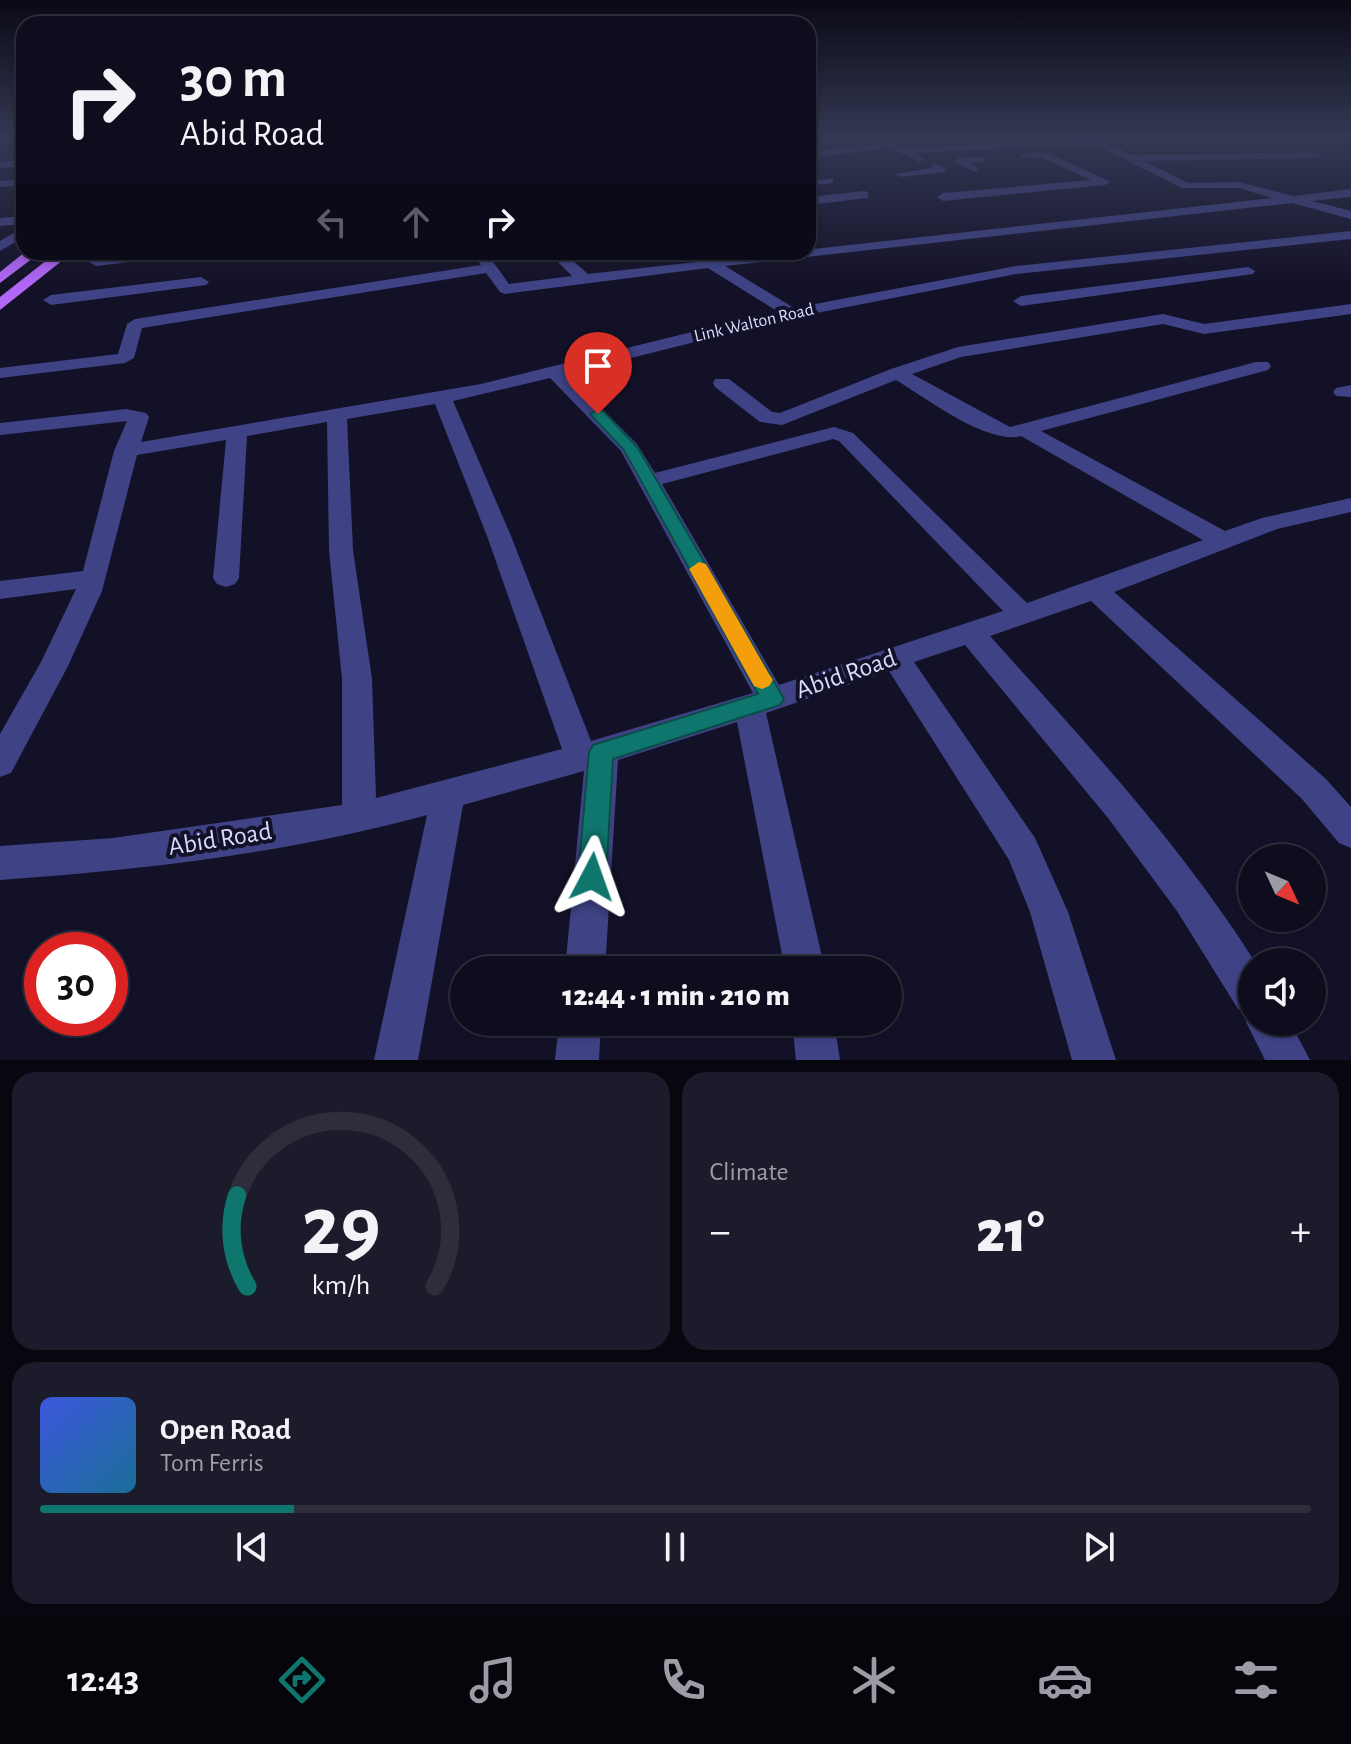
<!DOCTYPE html>
<meta charset="utf-8">
<style>
body{margin:0;font-family:"Alegreya Sans",sans-serif;background:#1c1b2b;color:#f1f3f6;height:100vh;display:flex;flex-direction:column;font-size:30px;white-space:nowrap}
*{box-sizing:border-box;margin:0}
p{font-size:26px;color:#9b9ca4}
.icon{flex:none;width:44px;height:44px;fill:none;stroke:currentColor;stroke-width:2;stroke-linecap:round;stroke-linejoin:round}
.map{position:relative;height:1060px;overflow:hidden}
.side{display:flex;flex-direction:column;gap:12px;padding:12px;background:#080710;flex:1}
.side>*{flex:none}
.banner{position:absolute;left:16px;top:16px;width:800px;height:244px;border-radius:24px;box-shadow:0 2px 6px #0004,0 0 0 2px #2e2d3c;background:#0e0d1e;color:#f1f3f6;overflow:hidden}
.needle{width:52px;rotate:134deg}
.tools{position:absolute;left:1238px;top:844px;display:grid;gap:16px}
.tools a{display:grid;place-items:center;width:88px;height:88px;border-radius:50%;background:#0e0d1e;box-shadow:0 2px 6px #0004,0 0 0 2px #2e2d3c;font-size:40px}
.speed{position:absolute;left:24px;top:932px;display:flex;gap:16px;font-size:40px;font-weight:700;text-align:center}
.speed>*{display:grid;place-content:center;width:104px;height:104px;border-radius:50%;background:#0e0d1e;box-shadow:0 2px 6px #0004,0 0 0 2px #2e2d3c;line-height:1}
.speed .limit{border:12px solid #d22;background:#fff;color:#111}
.pin{position:absolute;display:grid;place-items:center;width:68px;height:68px;color:#fff;margin:-82px -34px;border-radius:50% 50% 50% 0;rotate:-45deg;box-shadow:0 0 8px #0007}
.pin .icon{rotate:45deg}
.me{position:absolute;width:88px;margin:-44px;rotate:4deg;stroke-linejoin:round;filter:drop-shadow(0 0 6px #0008)}
.turn{display:flex;align-items:center;gap:28px;height:168px;padding:0 32px;font-size:36px}
.turn .icon{width:104px;height:104px;stroke-width:2.5}
.turn b{display:block;font-size:56px;line-height:68px}
.lanes{display:flex;align-items:center;height:76px;padding:0 32px;background:#0003;justify-content:center;gap:40px;direction:ltr}
.lanes .off{opacity:.35}
.big{font-size:60px;font-weight:800;line-height:1.1}
.side .card{flex:1;display:flex;flex-direction:column;justify-content:center;gap:12px;min-width:0;padding:0 28px;border-radius:24px;background:#1c1b2b}
.side .dial{align-items:center;gap:0}
.dial svg{height:208px;overflow:visible;fill:none;stroke:#2e2d3c;stroke-width:7;stroke-linecap:round;text-anchor:middle}
.dial text{fill:#f1f3f6;stroke:none}
.song{display:flex;align-items:center;gap:24px}
.cover{width:96px;height:96px;border-radius:12px;background:linear-gradient(135deg,hsl(230 70% 55%),hsl(200 70% 35%))}
.played{height:8px;border-radius:4px;background:linear-gradient(90deg,#0f766e 20%,#2e2d3c 20%)}
.keys{display:flex;justify-content:space-around;direction:ltr}
.heat{display:flex;justify-content:space-between;align-items:center;font-size:44px;direction:ltr}
.side .tiles{flex:1;display:grid;gap:12px;grid-template-columns:1fr 1fr}
.card:last-child{grid-column:span 2}
.trip{position:absolute;left:450px;top:956px;width:452px;height:80px;border-radius:40px;background:#0e0d1e;box-shadow:0 2px 6px #0004,0 0 0 2px #2e2d3c;font-weight:800;line-height:80px;text-align:center}
.menu{display:flex;height:128px;justify-content:space-around;align-items:center;background:#06050c;color:#9b9ca4}
.menu .icon{width:56px;height:56px}
.menu .on{color:#0f766e}
.menu b{font-size:36px;color:#f1f3f6}
.map>svg:first-child{display:block}
.lines{fill:none;stroke-linecap:round;stroke-linejoin:round}
.minor{fill:#3f4385;fill-rule:evenodd}
.major{fill:#b266f8;fill-rule:evenodd}
.route{fill:#0f766e;stroke:#0a4d48;stroke-width:2}
.slow{fill:#f59e0b}
.labels{text-anchor:middle;dominant-baseline:central;stroke-width:8;stroke-linejoin:round;paint-order:stroke}
.far-street-label{font-size:18px;fill:#dadafd;stroke:#131128}
.near-street-label{font-size:26px;fill:#dadafd;stroke:#131128}
</style>
<div class="map">
<svg width="1351" height="1060" viewBox="0 0 1351 1060">
<rect width="100%" height="100%" fill="#131128"/>
<g class="lines">
<path class="minor" d="M870,137H882L905,148L1112,137H1351V142L1161,140L1108,143L1132,155L1321,153V157L1317,158L1144,161L1188,183L1239,182L1293,196L1351,189V197L1312,201L1351,211V219L1292,203L725,266L794,308L1016,266L1351,231V239L1016,274L791,318L567,374L637,444L655,473L834,427L853,433L1027,603L1203,540L1021,436C987,445 926,398 896,380L782,425L760,422L715,387L713,383L715,379H729L772,412L780,413L891,369L958,347L1163,314L1204,324L1351,304V314L1204,334L1163,324L961,357L912,374L1010,427L1256,362H1268L1271,366L1268,370L1041,431L1225,531L1262,518L1351,498V512L1277,529L1114,592L1326,779L1351,807V848L1339,843L1302,799L1091,601L990,636C1083,740 1180,843 1255,962H1252V1022H1290L1310,1060H1265L1246,1022L1249,1014L1238,1009L1177,911L1108,818L965,645L914,662L1035,838L1068,912L1116,1060H1072L1030,912L1009,860L889,671L766,713L825,970H785L737,722L618,760L605,970H565L584,771L463,805L418,1060H374L427,815C289,853 143,870 0,880V846L113,838L342,805V679L329,550L327,422L247,436L239,578L235,584L226,587L217,584L213,578L226,440L137,455L102,591L68,666L11,773L0,777V734L41,662L76,589L0,599V581L83,571L114,451L127,421L0,435V423L126,409L146,413L149,417L141,442L481,384L777,311L708,268L505,294L500,292L486,273L142,328L134,358L125,363L0,378V368L118,354L127,324L135,319L481,265L472,252H486L509,284L572,276L548,252H563L588,274L1273,198L1239,188H1182L1094,144L916,153L924,159L919,162L890,148L808,158V152L880,143ZM550,378L621,451L753,693L591,741L511,536L453,401ZM435,404L487,536L562,749L376,798L372,679L353,550L347,419ZM833,439L839,441L1003,611L779,685L662,484Z
M1026,153H1049L1111,182L1105,185L943,201L937,197L943,193L1091,180L1043,158H1022L1021,156Z
M985,157V161L971,163L979,169L974,172L953,161L958,158Z
M24,160V166L0,168V162Z
M934,163L945,168V172L901,177L895,174L930,168Z
M24,179V185L0,187V181Z
M833,179V183L808,186V180Z
M864,191L868,192V198L808,205V197Z
M24,216V224L0,226V218Z
M24,227V237L0,251V241Z
M144,252H186L179,256L96,266L89,262L96,258Z
M1248,267L1255,271L1253,274L1021,306L1013,301L1021,296Z
M201,277L209,282L206,285L51,305L43,300L51,295Z
M1351,385V397L1336,396L1333,392L1336,388Z
M559,1022H601L599,1060H555Z
M792,1022H834L840,1060H796Z"/>
<path class="major" d="M25,252H41L0,283V272Z
M57,252H73L0,310V297Z"/>
</g>
<linearGradient id="sky" x2="0" y2="1"><stop stop-color="#0a0916"/><stop offset="0.48" stop-color="#333853"/><stop offset="1" stop-color="#333853" stop-opacity="0"/></linearGradient>
<rect width="1351" height="285" fill="url(#sky)"/>
<path class="route" d="M598,410L603,411L638,448L784,699L780,705L613,759L606,877L602,886L592,890L582,886L578,877L589,752L593,745L758,694L624,450L590,414Z"/>
<path class="slow" d="M699,562L706,564L769,674L773,680L769,686L762,689L754,686L689,569Z"/>
<g class="labels">
<g class="far-street-label">
<text transform="translate(754 323) rotate(-13)">Link Walton Road</text>
</g>
<g class="near-street-label">
<text transform="translate(846 674) rotate(-19)">Abid Road</text>
<text transform="translate(220 839) rotate(-9)">Abid Road</text>
</g>
</g>
</svg>
<div class="tools">
<a><svg class="needle" viewBox="-14 -14 28 28"><path d="M0-13l5 13h-10z" fill="#e53935"/><path d="M0 13l5-13h-10z" fill="#9b9ca4"/></svg></a>
<a><svg class="icon" aria-label="sound" viewBox="0 0 24 24"><path d="M4 9h4l5-4v14l-5-4H4zM17 9q2 3 0 6"/></svg></a>
</div>
<div class="speed"><div class="limit">30</div></div>
<div class="pin" style="left:598px;top:414px;background:#d93025"><svg class="icon" aria-label="arrive" viewBox="0 0 24 24"><path d="M6 21V4h12l-3 4 3 4H6"/></svg></div>
<svg class="me" style="left:592px;top:877px" viewBox="-20 -20 40 40"><path d="M0-17L14 15 0 8-14 15z" fill="#0f766e" stroke="#fff" stroke-width="4"/></svg>
<div class="trip">12:44 · 1 min · 210 m</div>
<div class="banner">
<div class="turn"><svg class="icon" aria-label="right" viewBox="0 0 24 24"><path d="M7 20v-9h11M14 6l5 5-5 5"/></svg><div><b>30 m</b>Abid Road</div></div>
<div class="lanes"><svg class="icon off" aria-label="left" viewBox="0 0 24 24"><path d="M17 20v-9H6M10 6l-5 5 5 5"/></svg><svg class="icon off" aria-label="ahead" viewBox="0 0 24 24"><path d="M12 20V5M6 11l6-6 6 6"/></svg><svg class="icon" aria-label="right" viewBox="0 0 24 24"><path d="M7 20v-9h11M14 6l5 5-5 5"/></svg></div>
</div>
</div>
<section class="side">
<div class="tiles">
<div class="card dial"><svg viewBox="0 0 100 80">
<path d="M14 69A42 42 0 1 1 86 69"/>
<path d="M14 69A42 42 0 0 1 10 34" stroke="#0f766e"/>
<text x="50" y="56" font-size="32" font-weight="700">29</text>
<text x="50" y="72" font-size="11">km/h</text>
</svg></div>
<div class="card"><p>Climate</p>
<div class="heat"><a>−</a><b class="big">21°</b><a>+</a></div>
</div>
<div class="card">
<div class="song"><i class="cover"></i><div><b>Open Road</b><p>Tom Ferris</p></div></div>
<div class="played"></div>
<div class="keys"><svg class="icon" aria-label="previous" viewBox="0 0 24 24"><path d="M18 5L8 12l10 7zM5 5v14"/></svg><svg class="icon" aria-label="pause" viewBox="0 0 24 24"><path d="M8 5v14M16 5v14"/></svg><svg class="icon" aria-label="next" viewBox="0 0 24 24"><path d="M6 5l10 7-10 7zM19 5v14"/></svg></div>
</div>
</div>
</section>
<nav class="menu">
<b>12:43</b>
<svg class="icon on" aria-label="directions" viewBox="0 0 24 24"><path d="M12 3l9 9-9 9-9-9zM9 14v-3h6M13 9l2 2-2 2"/></svg>
<svg class="icon" aria-label="music" viewBox="0 0 24 24"><path d="M9 18V5l10-2v13"/><circle cx="6" cy="18" r="3"/><circle cx="16" cy="16" r="3"/></svg>
<svg class="icon" aria-label="phone" viewBox="0 0 24 24"><path d="M5 4h4l2 5-3 2q2 4 5 5l2-3 5 2v4C11 20 4 13 5 4z"/></svg>
<svg class="icon" aria-label="climate" viewBox="0 0 24 24"><path d="M12 3v18M4 7l16 10M4 17L20 7"/></svg>
<svg class="icon" aria-label="car" viewBox="0 0 24 24"><path d="M5 17H2v-5l4-1 3-4h7l3 4 3 1v5h-3M9 17h6M6 11h13"/><circle cx="7" cy="17" r="2"/><circle cx="17" cy="17" r="2"/></svg>
<svg class="icon" aria-label="filters" viewBox="0 0 24 24"><path d="M4 7h16M4 17h16"/><circle cx="9" cy="7" r="2"/><circle cx="15" cy="17" r="2"/></svg>
</nav>
